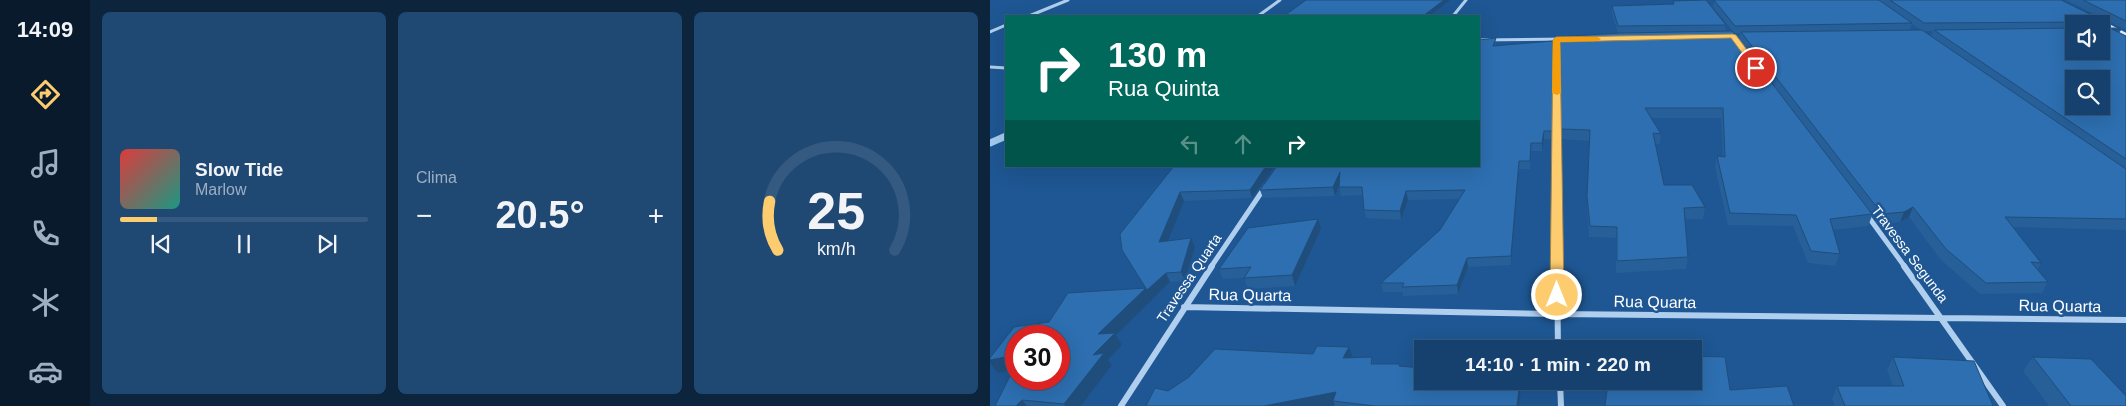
<!DOCTYPE html>
<html lang="pt">
<meta charset="utf-8">
<style>
body{margin:0;font-family:Helvetica,sans-serif;background:#1f4873;color:#f1f3f6;height:100vh;display:flex;flex-direction:column;font-size:19px;white-space:nowrap}
*{box-sizing:border-box;margin:0}
p{font-size:16px;color:#9eafc2}
.icon{flex:none;width:28px;height:28px;fill:none;stroke:currentColor;stroke-width:2;stroke-linecap:round;stroke-linejoin:round}
.map{position:relative;flex:1;overflow:hidden}
.drawer{display:flex;flex-direction:column;gap:12px;padding:12px;background:#0c243c;width:900px}
.drawer>*{flex:none}
.guide{position:absolute;left:15px;top:15px;width:475px;height:152px;border-radius:0px;box-shadow:0 5px 20px #0002,0 0 0 1px #355a81;background:#00695c;color:#fff;overflow:hidden}
.buttons{position:absolute;left:1075px;top:15px;display:grid;gap:10px}
.buttons a{display:grid;place-items:center;width:45px;height:45px;border-radius:0px;background:#16416e;box-shadow:0 5px 20px #0002,0 0 0 1px #355a81;font-size:25px}
.speed{position:absolute;left:15px;top:325px;display:flex;gap:10px;font-size:25px;font-weight:700;text-align:center}
.speed>*{display:grid;place-content:center;width:65px;height:65px;border-radius:50%;background:#16416e;box-shadow:0 5px 20px #0002,0 0 0 1px #355a81;line-height:1}
.speed .limit{border:8px solid #d22;background:#fff;color:#111}
.pin{position:absolute;display:grid;place-items:center;width:42px;height:42px;color:#fff;margin:-21px;border:2px solid #fff;border-radius:50%;box-shadow:0 1px 5px #0007}
.me{position:absolute;width:55px;margin:-28px;rotate:0deg;stroke-linejoin:round;filter:drop-shadow(0 0 4px #0008)}
.turn{display:flex;align-items:center;gap:18px;height:105px;padding:0 20px;font-size:22px}
.turn .icon{width:65px;height:65px;stroke-width:2.5}
.turn b{display:block;font-size:35px;line-height:42px}
.lanes{display:flex;align-items:center;height:48px;padding:0 20px;background:#0003;justify-content:center;gap:25px;direction:ltr}
.lanes .off{opacity:.35}
.big{font-size:38px;font-weight:700;line-height:1.1}
.drawer .card{flex:1;display:flex;flex-direction:column;justify-content:center;gap:8px;min-width:0;padding:0 18px;border-radius:8px;background:#1f4873}
.drawer .dial{align-items:center;gap:0}
.dial svg{height:130px;overflow:visible;fill:none;stroke:#355a81;stroke-width:7;stroke-linecap:round;text-anchor:middle}
.dial text{fill:#f1f3f6;stroke:none}
.song{display:flex;align-items:center;gap:15px}
.cover{width:60px;height:60px;border-radius:8px;background:linear-gradient(135deg,hsl(0 70% 55%),hsl(170 70% 35%))}
.played{height:5px;border-radius:2px;background:linear-gradient(90deg,#fdcc6f 15%,#355a81 15%)}
.keys{display:flex;justify-content:space-around;direction:ltr}
.heat{display:flex;justify-content:space-between;align-items:center;font-size:28px;direction:ltr}
.drawer .tiles{flex:1;display:grid;gap:12px;grid-template-columns:repeat(3,1fr)}
.trip{position:absolute;left:424px;top:340px;width:288px;height:50px;border-radius:0px;background:#16416e;box-shadow:0 5px 20px #0002,0 0 0 1px #355a81;font-weight:700;line-height:50px;text-align:center}
main{display:flex;flex:1;min-height:0}
.tabs{display:flex;flex-direction:column;width:90px;justify-content:space-around;align-items:center;background:#091a2c;color:#9eafc2}
.tabs .icon{width:35px;height:35px}
.tabs .current{color:#fdcc6f}
.tabs b{font-size:22px;color:#f1f3f6}
.map>svg:first-child{display:block}
.lines{fill:none;stroke-linecap:round;stroke-linejoin:round}
.stream{stroke:#a3cbf0;stroke-width:7}
.street-far3{stroke:#b0cfee;stroke-width:3}
.street-far2{stroke:#b0cfee;stroke-width:4}
.street-far1{stroke:#b0cfee;stroke-width:5}
.street{stroke:#b0cfee;stroke-width:6}
.secondary{stroke:#ddebfa;stroke-width:6}
.wall{fill:#275f98;fill-rule:evenodd}
.shaded-wall{fill:#204e7c}
.building{fill:#2d6fb1;stroke:#204e7c;fill-rule:evenodd}
.route{fill:#fdcc6f;stroke:#a48548}
.slow{fill:#f59e0b}
.labels{text-anchor:middle;dominant-baseline:central;stroke-width:5;stroke-linejoin:round;paint-order:stroke}
.street-label{font-size:14px;fill:#fff;stroke:#1e5793}
.near-street-label{font-size:16px;fill:#fff;stroke:#1e5793}
</style>
<main>
<nav class="tabs">
<b>14:09</b>
<svg class="icon current" aria-label="directions" viewBox="0 0 24 24"><path d="M12 3l9 9-9 9-9-9zM9 14v-3h6M13 9l2 2-2 2"/></svg>
<svg class="icon" aria-label="music" viewBox="0 0 24 24"><path d="M9 18V5l10-2v13"/><circle cx="6" cy="18" r="3"/><circle cx="16" cy="16" r="3"/></svg>
<svg class="icon" aria-label="phone" viewBox="0 0 24 24"><path d="M5 4h4l2 5-3 2q2 4 5 5l2-3 5 2v4C11 20 4 13 5 4z"/></svg>
<svg class="icon" aria-label="climate" viewBox="0 0 24 24"><path d="M12 3v18M4 7l16 10M4 17L20 7"/></svg>
<svg class="icon" aria-label="car" viewBox="0 0 24 24"><path d="M5 17H2v-5l4-1 3-4h7l3 4 3 1v5h-3M9 17h6M6 11h13"/><circle cx="7" cy="17" r="2"/><circle cx="17" cy="17" r="2"/></svg>
</nav>
<section class="drawer">
<div class="tiles">
<div class="card">
<div class="song"><i class="cover"></i><div><b>Slow Tide</b><p>Marlow</p></div></div>
<div class="played"></div>
<div class="keys"><svg class="icon" aria-label="previous" viewBox="0 0 24 24"><path d="M18 5L8 12l10 7zM5 5v14"/></svg><svg class="icon" aria-label="pause" viewBox="0 0 24 24"><path d="M8 5v14M16 5v14"/></svg><svg class="icon" aria-label="next" viewBox="0 0 24 24"><path d="M6 5l10 7-10 7zM19 5v14"/></svg></div>
</div>
<div class="card"><p>Clima</p>
<div class="heat"><a>−</a><b class="big">20.5°</b><a>+</a></div>
</div>
<div class="card dial"><svg viewBox="0 0 100 80">
<path d="M14 69A42 42 0 1 1 86 69"/>
<path d="M14 69A42 42 0 0 1 9 39" stroke="#fdcc6f"/>
<text x="50" y="56" font-size="32" font-weight="700">25</text>
<text x="50" y="72" font-size="11">km/h</text>
</svg></div>
</div>
</section>
<div class="map">
<svg width="1136" height="406" viewBox="0 0 1136 406">
<rect width="100%" height="100%" fill="#1e5793"/>
<g class="lines">
<path class="stream" d="M0,143L16,136"/>
<path class="street-far3" d="M39,16L78,0
M268,16L290,0
M463,16L476,0
M0,32L16,25
M489,40L576,39
M566,40V69
M0,67L16,68"/>
<path class="street-far2" d="M566,68L567,156"/>
<path class="street-far1" d="M567,155V267
M877,215L915,267
M221,267L275,187"/>
<path class="street" d="M567,266L568,349
M914,266L1013,406
M194,307L567,314L1136,320
M570,381L571,406
M131,406L222,266"/>
<path class="secondary" d="M1101,18L1136,36"/>
</g>
<path class="wall" d="M716,0L736,25L735,32L742,31L785,88L749,40L750,33H744L723,7L724,1V0H1071L1114,21L1112,25L1114,28H1128L1131,30L1129,33L1136,36V230L1023,227L1051,263L1047,270L1058,282L1052,293L990,294L951,260L919,217L910,222L888,225L882,216L878,226L843,230L850,254L845,266L818,263L803,226L738,225L725,167L727,156L733,157L731,118H661L671,134L670,144H665L674,185H702L715,207L713,219H695L698,257L696,269L626,273V238L599,237L597,207L599,141L571,139L569,39L579,38V36L628,33L622,14V6L683,4V1ZM922,24L931,30H920ZM1084,24H1111V51H1084ZM933,31H943L941,36ZM1084,79H1111V106H1084Z
M1076,0H1136V30Z
M506,38V46L563,41V139H554L552,151H541L540,169H529L521,265L478,267L468,294L413,296V292H393L391,283L450,230L469,199L418,200L411,220L376,218L374,210L373,195L351,196L349,187L345,196L273,198L270,190L489,166Z
M184,166H285L262,198L194,201L178,241L205,247L195,281L180,282L162,300L160,296L162,300L126,335L132,345L118,360L122,365L91,406H5L23,370L8,373L59,322L155,288L132,250Z
M331,229L305,286L258,289L254,278L233,279L229,269Z
M359,347L362,358L382,357L383,364L410,366L432,381H532L529,406H345V405L178,391L323,354Z
M903,357L1001,401L1003,406H845L842,399L847,386H903L897,370Z
M1043,357L1136,406H1059L1033,371Z
M678,381H702L740,390L678,386Z"/>
<path class="shaded-wall" d="M454,0H460L440,16H433Z
M554,131V139L552,151V143Z
M529,161V169L521,265V256Z
M276,166H285L262,198L260,190Z
M350,172L352,180L345,196L343,187Z
M416,191L418,200L411,220L410,211Z
M190,192L194,201L174,251L169,242Z
M923,207L919,217L910,222L914,212Z
M328,219L331,229L305,286L302,275Z
M201,238L205,247L195,281L191,272Z
M477,258L478,267L468,294L467,285Z
M176,273L180,282L162,300L157,290Z
M156,288L162,300L126,335L132,345L118,360L122,365L91,406H75L74,404L103,355L108,334Z
M359,347L363,358H353Z
M26,355V369L8,373L0,363V360Z
M530,381H532L529,406H527Z
M346,392L343,401L345,405L340,406H274Z
M32,400L37,406H26Z"/>
<path class="building" d="M316,0H454L433,16H294Z
M716,0L736,25L628,26L622,6L684,4L683,1Z
M724,0H889L922,23L745,26Z
M900,0H1071L1114,21L1111,24L1114,28H1128L1131,30L1122,29L1136,36V159L944,30L1084,28V51H1111V24H1091L1090,22L934,23ZM1084,79H1111V106H1084Z
M1093,0H1136V21Z
M932,30L1136,169V219L1015,217L1051,263L1041,262L1058,282L996,283L956,249L923,207L914,212L892,214L751,32Z
M742,31L882,214L840,219L850,254L821,251L806,215L740,213L727,156L735,157L733,108H655L671,134L663,133L674,185H702L715,207L694,208L698,257L627,261V227L600,226L597,196L600,130L571,129L569,39L581,38L579,36L631,33Z
M506,38L503,46L563,41V131H554L552,143H541L540,161H529L521,256L477,258L467,285L412,287L414,283H391L450,230L475,190L416,191L410,211L374,210L372,187H349L350,172L343,187L270,190L287,166H489V40Z
M184,166H276L260,190L190,192L169,242L201,238L191,272L176,273L157,290L132,250L130,234Z
M328,219L302,275L254,278L261,267L229,269L258,228Z
M156,288L108,334L125,333L103,355L114,353L74,404L32,400L26,406H5L26,364V379H69V336H26V355L0,360V358L24,327L59,322L78,293Z
M327,346L359,347L353,358L382,357L381,364H410L409,366L432,368V381H530L527,406H385L343,401L346,392L274,406H156L165,388L178,391L199,377L225,349L323,354Z
M702,356L735,357L740,390L797,386L804,406H615L617,390L681,386V381H702Z
M903,357L984,361L1001,401L1003,406H855L847,386H914Z
M1043,357L1101,359L1136,396V406H1081Z"/>
<path class="route" d="M743,34L746,35L769,66V69H764L741,38L570,42L574,295L572,298H562L560,295L563,40L566,37Z"/>
<path class="slow" d="M566,37H608L611,39L608,41L570,42L571,93L567,95L562,93L563,40Z"/>
<g class="labels">
<g class="street-label">
<text transform="translate(920 254) rotate(53)">Travessa Segunda</text>
<text transform="translate(199 278) rotate(-56)">Travessa Quarta</text>
</g>
<g class="near-street-label">
<text transform="translate(260 295) rotate(1)">Rua Quarta</text>
<text transform="translate(665 302) rotate(1)">Rua Quarta</text>
<text transform="translate(1070 306) rotate(1)">Rua Quarta</text>
</g>
</g>
</svg>
<div class="buttons">
<a><svg class="icon" aria-label="sound" viewBox="0 0 24 24"><path d="M4 9h4l5-4v14l-5-4H4zM17 9q2 3 0 6"/></svg></a>
<a><svg class="icon" aria-label="search" viewBox="0 0 24 24"><circle cx="10" cy="10" r="6"/><path d="M15 15l6 6"/></svg></a>
</div>
<div class="speed"><div class="limit">30</div></div>
<div class="pin" style="left:766px;top:68px;background:#d93025"><svg class="icon" aria-label="arrive" viewBox="0 0 24 24"><path d="M6 21V4h12l-3 4 3 4H6"/></svg></div>
<svg class="me" style="left:567px;top:295px" viewBox="-20 -20 40 40"><circle r="17" fill="#fdcc6f" stroke="#fff" stroke-width="3"/><path d="M0-11L8 9 0 5-8 9z" fill="#fff"/></svg>
<div class="trip">14:10 · 1 min · 220 m</div>
<div class="guide">
<div class="turn"><svg class="icon" aria-label="right" viewBox="0 0 24 24"><path d="M7 20v-9h11M14 6l5 5-5 5"/></svg><div><b>130 m</b>Rua Quinta</div></div>
<div class="lanes"><svg class="icon off" aria-label="left" viewBox="0 0 24 24"><path d="M17 20v-9H6M10 6l-5 5 5 5"/></svg><svg class="icon off" aria-label="ahead" viewBox="0 0 24 24"><path d="M12 20V5M6 11l6-6 6 6"/></svg><svg class="icon" aria-label="right" viewBox="0 0 24 24"><path d="M7 20v-9h11M14 6l5 5-5 5"/></svg></div>
</div>
</div>
</main>
